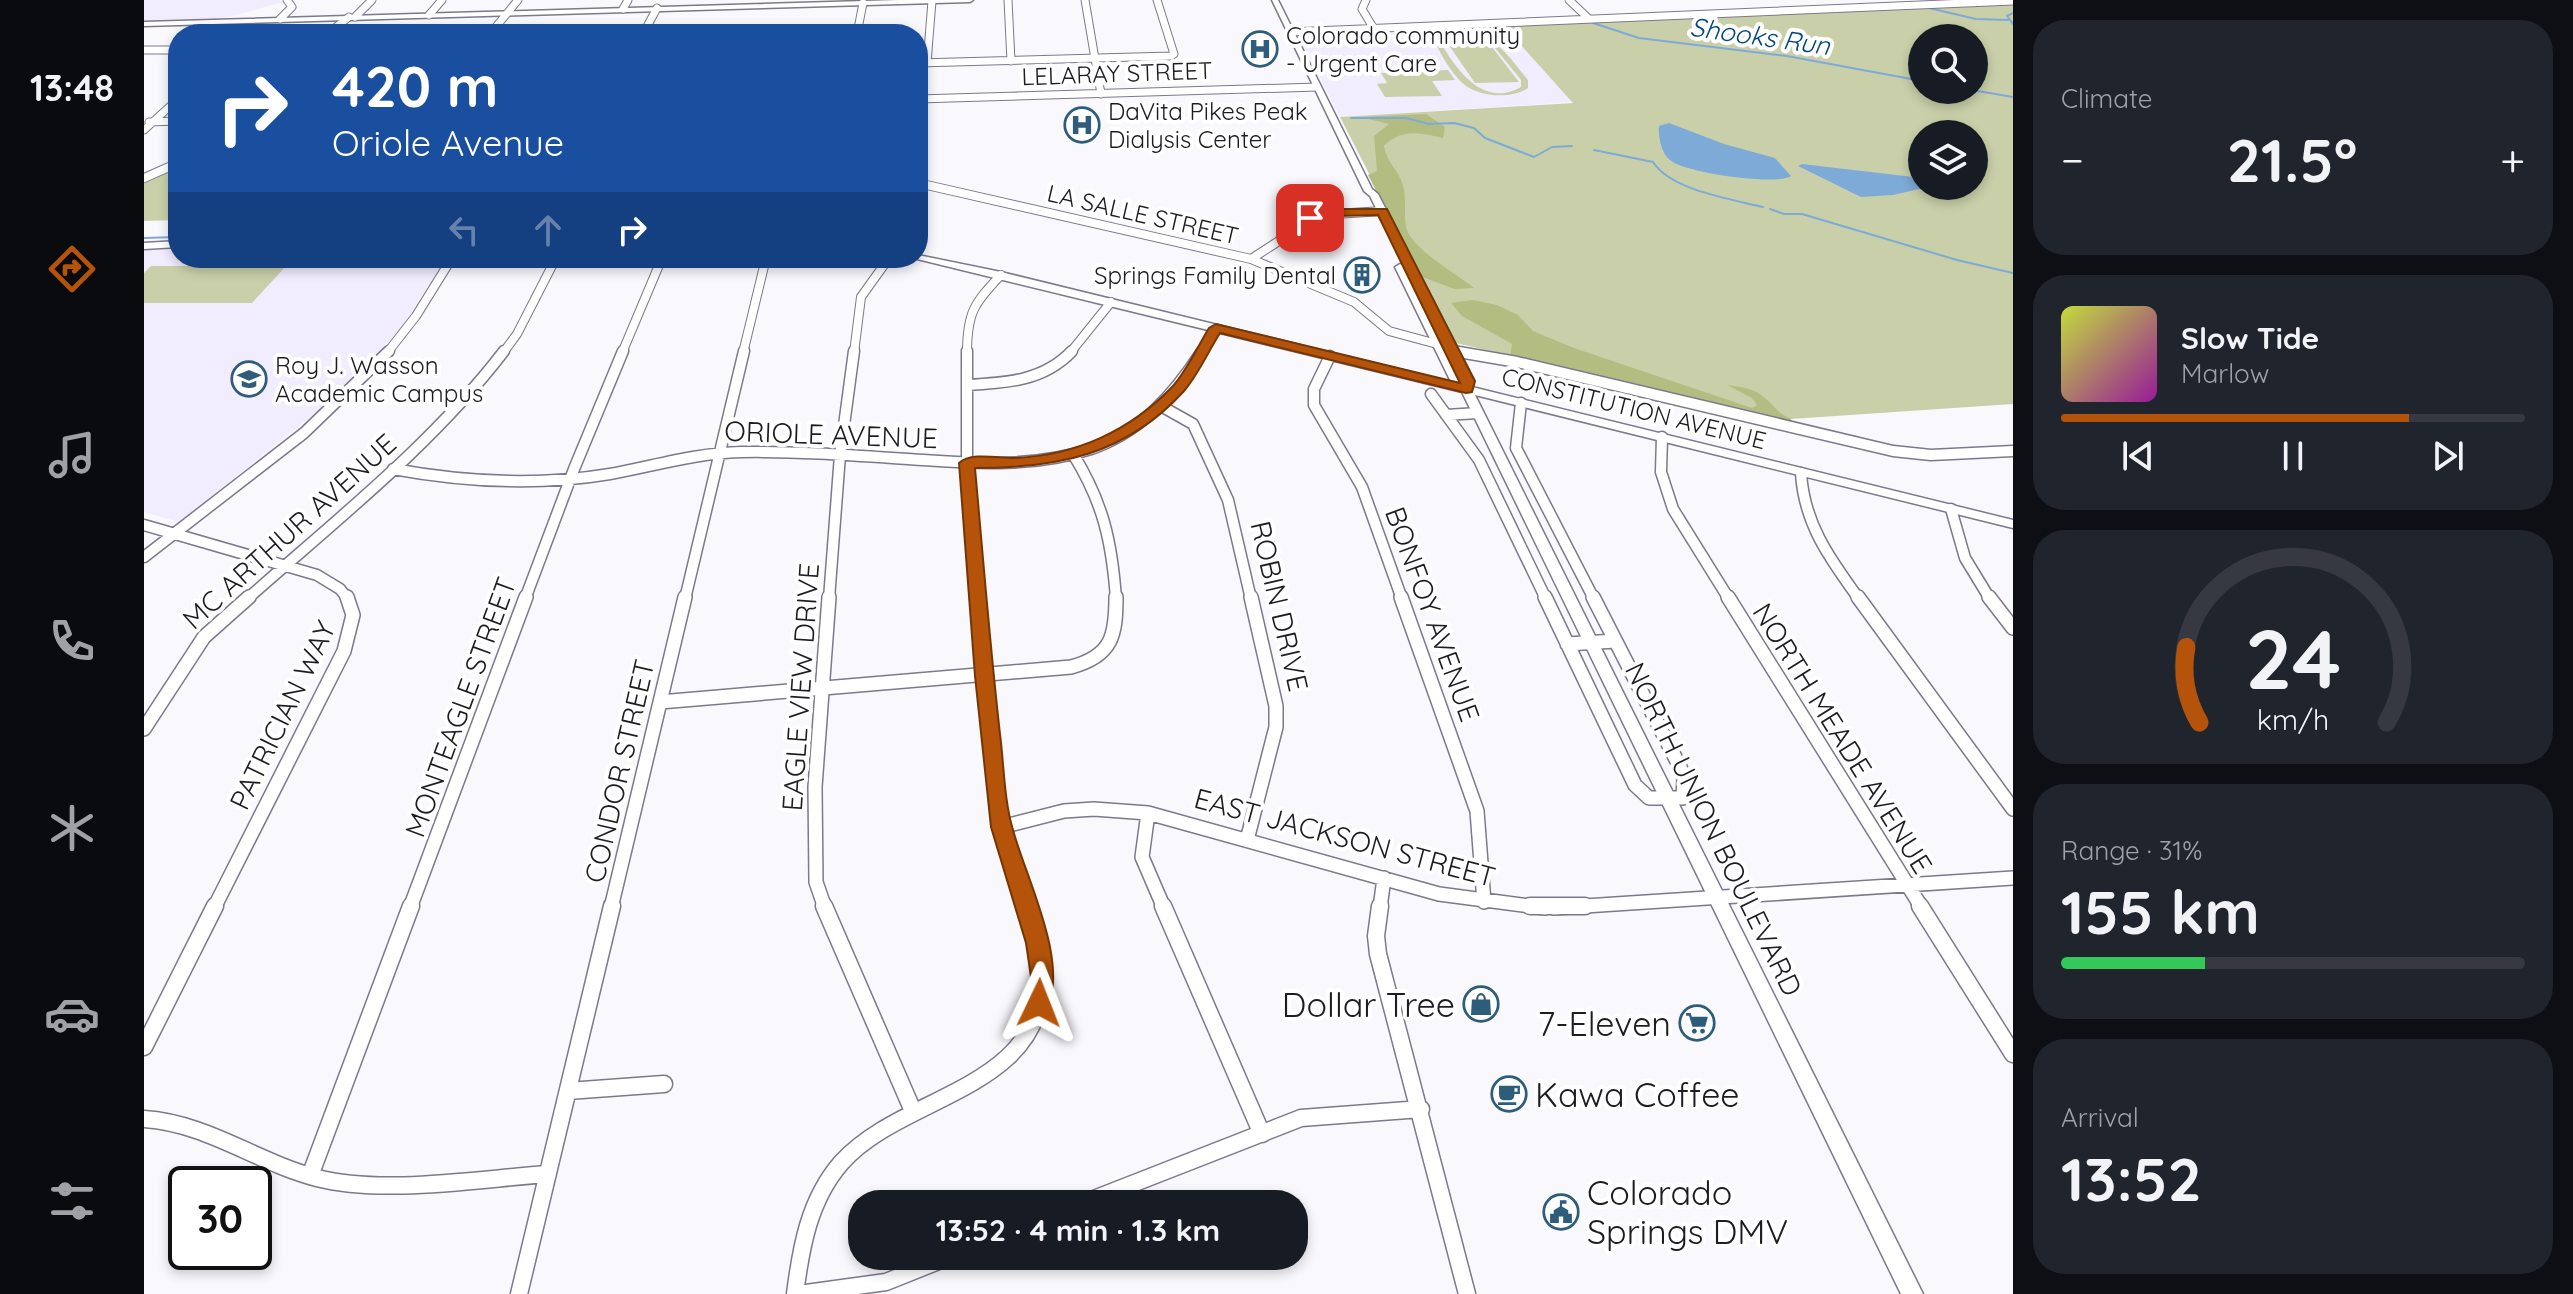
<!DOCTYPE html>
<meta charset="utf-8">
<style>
body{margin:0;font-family:Quicksand,sans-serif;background:#20242c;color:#f1f3f6;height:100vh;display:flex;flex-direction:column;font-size:30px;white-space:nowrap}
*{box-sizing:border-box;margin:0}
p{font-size:26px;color:#9ea1a6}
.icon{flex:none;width:44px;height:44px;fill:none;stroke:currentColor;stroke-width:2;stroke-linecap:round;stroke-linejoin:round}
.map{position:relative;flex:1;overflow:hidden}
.sheet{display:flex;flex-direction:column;gap:20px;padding:20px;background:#0d0f14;width:560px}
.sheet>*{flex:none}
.guide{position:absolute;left:24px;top:24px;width:760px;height:244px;border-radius:32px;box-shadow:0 4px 12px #0003;background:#1a4fa0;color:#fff;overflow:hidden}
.buttons{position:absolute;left:1764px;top:24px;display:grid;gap:16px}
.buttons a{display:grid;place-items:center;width:80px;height:80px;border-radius:50%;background:#171b24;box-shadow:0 4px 12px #0003;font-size:40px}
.speed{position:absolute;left:24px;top:1166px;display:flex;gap:16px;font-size:40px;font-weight:700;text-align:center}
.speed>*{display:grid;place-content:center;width:104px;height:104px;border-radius:50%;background:#171b24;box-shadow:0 4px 12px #0003;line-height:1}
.speed .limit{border:4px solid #111;border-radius:12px;background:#fff;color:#111}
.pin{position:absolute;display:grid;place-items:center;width:68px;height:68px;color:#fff;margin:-34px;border-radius:16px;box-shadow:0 4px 12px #0006}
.me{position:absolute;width:88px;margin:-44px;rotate:2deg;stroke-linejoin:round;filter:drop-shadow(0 0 6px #0008)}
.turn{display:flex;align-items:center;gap:28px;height:168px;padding:0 32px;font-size:36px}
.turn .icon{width:104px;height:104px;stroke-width:2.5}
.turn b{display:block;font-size:56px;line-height:68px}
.lanes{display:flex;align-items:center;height:76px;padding:0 32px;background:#0003;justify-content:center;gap:40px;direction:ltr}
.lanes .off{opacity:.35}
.big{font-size:60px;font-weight:700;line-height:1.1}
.sheet .widget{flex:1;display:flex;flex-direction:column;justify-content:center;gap:12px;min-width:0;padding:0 28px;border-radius:32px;background:#20242c}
.sheet .dial{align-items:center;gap:0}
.dial svg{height:208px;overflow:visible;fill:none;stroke:#363941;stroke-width:7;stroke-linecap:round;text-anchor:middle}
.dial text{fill:#f1f3f6;stroke:none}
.song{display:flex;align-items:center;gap:24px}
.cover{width:96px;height:96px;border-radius:12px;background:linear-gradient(135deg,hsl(70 70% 55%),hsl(300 70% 35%))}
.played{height:8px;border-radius:4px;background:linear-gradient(90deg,#b45309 75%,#363941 75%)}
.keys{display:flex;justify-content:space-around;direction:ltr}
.heat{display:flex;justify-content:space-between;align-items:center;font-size:44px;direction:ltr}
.charge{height:12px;border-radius:6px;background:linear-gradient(90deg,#34c759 31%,#363941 0)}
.trip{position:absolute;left:704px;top:1190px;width:460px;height:80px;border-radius:32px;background:#171b24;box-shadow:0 4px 12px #0003;font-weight:700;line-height:80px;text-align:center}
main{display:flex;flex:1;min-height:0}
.tab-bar{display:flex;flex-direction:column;width:144px;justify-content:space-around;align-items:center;background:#090b0e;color:#9ea1a6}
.tab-bar .icon{width:56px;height:56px}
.tab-bar .on{color:#b45309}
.tab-bar b{font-size:36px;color:#f1f3f6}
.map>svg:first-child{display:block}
.built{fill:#f1ecfe}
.green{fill:#c9d0a9;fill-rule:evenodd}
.forest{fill:#b3bd81}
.water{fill:#7eaad7}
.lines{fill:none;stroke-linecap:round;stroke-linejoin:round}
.stream{stroke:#7eaad7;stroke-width:2}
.minor-far4-casing{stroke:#7d788c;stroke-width:9}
.minor-far3-casing{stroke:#7d788c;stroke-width:10}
.minor-far2-casing{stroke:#7d788c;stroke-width:13}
.minor-far1-casing{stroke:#7d788c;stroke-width:16}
.minor-casing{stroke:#7d788c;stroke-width:19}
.major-casing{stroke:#7d788c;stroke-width:3}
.minor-far4{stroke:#fff;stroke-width:7}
.minor-far3{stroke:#fff;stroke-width:8}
.minor-far2{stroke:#fff;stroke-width:10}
.minor-far1{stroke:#fff;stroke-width:13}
.minor{stroke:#fff;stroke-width:16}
.major{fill:#fff;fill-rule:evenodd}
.route{fill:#b45309;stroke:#753606;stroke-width:2}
.labels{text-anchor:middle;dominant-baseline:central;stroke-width:8;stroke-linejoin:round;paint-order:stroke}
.far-poi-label{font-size:24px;fill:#1d1b23;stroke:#fff;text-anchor:start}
.far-street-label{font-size:24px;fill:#1d1b23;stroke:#fff}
.far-water-label{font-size:26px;font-style:italic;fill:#00477e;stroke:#fff}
.street-label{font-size:28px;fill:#1d1b23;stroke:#fff}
.near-poi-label{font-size:34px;fill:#1d1b23;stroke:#fff;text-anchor:end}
</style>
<main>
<nav class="tab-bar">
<b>13:48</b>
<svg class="icon on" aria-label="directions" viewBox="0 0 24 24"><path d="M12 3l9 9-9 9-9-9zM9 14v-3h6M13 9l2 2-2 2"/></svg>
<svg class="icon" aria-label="music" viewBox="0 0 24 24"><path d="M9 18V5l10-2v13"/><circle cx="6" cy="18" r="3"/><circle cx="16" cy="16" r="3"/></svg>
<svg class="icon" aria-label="phone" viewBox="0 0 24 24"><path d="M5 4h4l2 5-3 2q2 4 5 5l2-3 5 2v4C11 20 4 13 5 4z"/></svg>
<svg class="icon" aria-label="climate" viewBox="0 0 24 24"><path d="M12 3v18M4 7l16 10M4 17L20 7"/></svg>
<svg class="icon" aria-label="car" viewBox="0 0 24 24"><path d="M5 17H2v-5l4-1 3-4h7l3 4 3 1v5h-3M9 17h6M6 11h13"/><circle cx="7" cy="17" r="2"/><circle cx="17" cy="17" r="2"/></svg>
<svg class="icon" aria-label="filters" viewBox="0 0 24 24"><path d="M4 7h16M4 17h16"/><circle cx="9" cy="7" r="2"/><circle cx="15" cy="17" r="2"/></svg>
</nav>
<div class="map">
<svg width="1869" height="1294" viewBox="0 0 1869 1294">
<rect width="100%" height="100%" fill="#f9f8fd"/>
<path class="built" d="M0,0H137L139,2L81,18L0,21Z
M1357,23L1430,102L1196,117L1155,36Z
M34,249V258H302L258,327L200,390L35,522L0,512V250Z"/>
<path class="green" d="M1869,3V404L1647,419L1648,423L1312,343L1196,117L1429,103L1357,23ZM1778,38H1830V90H1778ZM1778,134H1830V186H1778Z
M1309,34C1351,32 1360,51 1384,80V88C1368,99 1338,97 1322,86C1310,77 1298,57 1292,44L1297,37ZM1318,36L1347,43L1377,80V87C1341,108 1314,72 1298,45L1302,39Z
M1345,43L1375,82L1331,83L1304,44Z
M1304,70L1311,80L1288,81L1298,96L1241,97L1233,84L1243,83L1237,73Z
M34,166V220L0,221V180Z
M7,266H142L108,303H0V273Z"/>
<path class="forest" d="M1282,114L1301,127L1299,138C1277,133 1257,128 1240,146C1242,161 1255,171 1259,185C1263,199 1259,220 1263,230C1269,249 1314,275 1330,288L1310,289L1276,276L1224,175L1233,171L1230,136L1245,124L1216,117Z
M1329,300L1353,305L1374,315L1389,331L1430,348L1608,408L1613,405L1608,398L1583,385C1596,387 1611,388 1621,398C1631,407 1634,413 1647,419L1648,423L1366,358L1368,344L1318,316L1307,303Z"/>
<path class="water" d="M1525,123L1580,144L1631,158L1647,176C1634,186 1540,173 1526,160C1517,153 1514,136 1515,126Z
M1658,164L1778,178V186H1788L1749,195L1717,197L1654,166Z"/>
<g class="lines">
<path class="stream" d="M1785,8L1832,19L1864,20
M1869,13L1863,16L1869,24
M1449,23L1495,38L1643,56L1778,81
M1828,90L1869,97
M1207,118H1262L1285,124L1310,123L1330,128L1341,138L1390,157L1408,147L1428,146
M1450,150L1509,162C1527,190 1586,199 1619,207
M1626,209L1640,214H1658L1813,260L1869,273
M0,238L34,237"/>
<defs>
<path id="minor-far4" d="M864,0L867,61
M941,0L957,94
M1222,0L1218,9L1230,29
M1425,0L1444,18
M479,9L484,0
M285,15L298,0
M211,17L228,0
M136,19L148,7L143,0
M1146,32L1869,1
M183,34L205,17
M346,34L374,0
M499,34L513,8
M664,34L713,32
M713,34L719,3
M0,50H34
M774,63L1027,56L1030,54L1013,0
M783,63L788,1
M774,99L1173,87
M5,122L34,121
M0,130L34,99"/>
<path id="minor-far3" d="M0,178L34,163
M774,183L1107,259L1210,302L1245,331L1293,344
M1107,259L1175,215L1239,211
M1309,351L1321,353
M243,353L272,316L308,258
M359,353L373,334L412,258
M478,353L518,258
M599,353L622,258
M710,353L717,297L745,258
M823,353C823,313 830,303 857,275
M926,353L967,302
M1057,353L1072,328"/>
<path id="minor-far2" d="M823,351V463L834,599
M1309,351L1373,362L1749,451L1787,455L1869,451
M1186,356L1170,389V405L1218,487L1258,599
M823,385C862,383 900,381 928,351
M1287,394L1335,460L1402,599
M1377,403L1372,448L1450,599
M1017,406L1049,424L1084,500L1107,599
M1302,415L1334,413
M1518,437L1517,472L1529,509L1585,599
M929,454C959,502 968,542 972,599
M249,469C320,482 394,486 466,474C510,466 552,453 597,452C658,451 718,456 779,460C835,464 892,467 947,449C997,432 1030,394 1058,351
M1657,473C1660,524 1686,559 1715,599
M1807,509L1821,558L1846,599
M0,525L173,575L196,589L204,599
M0,557L160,433L245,351
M103,599C191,521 288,445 360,351
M381,599L430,469L479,351
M541,599L600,351
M685,599L696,455L710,351"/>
<path id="minor-far1" d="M834,597L857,827L882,908
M1257,597L1333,811L1340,902
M1401,597L1491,785L1505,798H1539L1540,778L1536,767L1449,597
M1584,597L1778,908
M1714,597L1869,809
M1845,597L1869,628
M1423,644L1471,641
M516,702L927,667C968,656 972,636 972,597
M0,729L60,637L105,597
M1004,813L998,857L1020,908
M857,827L920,811L950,809L1004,813L1295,894L1401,908
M1103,840L1132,727V706L1107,597
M70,908L200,651L209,615L203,597
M266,908L382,597
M467,908L541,597
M681,908L672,882L671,787L685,597
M1236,908L1240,878
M1410,908L1869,878"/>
<path id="minor" d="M680,906L769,1111
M1019,906L1118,1134
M1236,906L1232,936L1234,954L1323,1294
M1386,906H1441
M1776,906L1869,1054
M0,1047L71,906
M424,1091L520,1084
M0,1119C63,1123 112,1162 173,1178C239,1195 334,1179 404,1174
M166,1176L267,906
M937,1204L1157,1118L1277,1109
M375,1294L468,906
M651,1294C657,1247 665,1200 697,1163C758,1094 899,1091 898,977C898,953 889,929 881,906
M655,1294L742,1282L807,1256"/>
<path id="major" d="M755,0H829L826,2L0,26V22Z
M1128,0H1134L1228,189L1234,194L1330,381L1328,387L1869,520V528L1331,395L1779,1294H1757L1318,392L769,258H774V255L857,272L1307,382L1251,267L1256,264L1261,267L1318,380L1226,196L1220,191Z
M34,241V247L0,249V243Z"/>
</defs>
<use href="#minor-far4" class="minor-far4-casing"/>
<use href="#minor-far3" class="minor-far3-casing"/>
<use href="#minor-far2" class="minor-far2-casing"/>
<use href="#minor-far1" class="minor-far1-casing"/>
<use href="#minor" class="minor-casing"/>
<use href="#major" class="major-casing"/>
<use href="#minor-far4" class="minor-far4"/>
<use href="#minor-far3" class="minor-far3"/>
<use href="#minor-far2" class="minor-far2"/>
<use href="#minor-far1" class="minor-far1"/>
<use href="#minor" class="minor"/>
<use href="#major" class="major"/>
</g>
<path class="route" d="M1191,209H1243L1331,381L1328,392L1322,393L1076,333C1064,352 1054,375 1040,391C982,455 914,468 831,468C839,557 846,646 856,734C860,765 860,800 869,830C883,881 925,961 903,1011L895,1015L887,1011L884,1003L887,977L882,943L847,827L831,676L815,463C826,452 854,458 869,458C931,456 986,431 1029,386C1043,370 1054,346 1065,328L1072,324L1316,383L1234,215L1191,216L1166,222L1160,218Z"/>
<defs>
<symbol id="hospital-ring" viewBox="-11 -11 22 22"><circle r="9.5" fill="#fff" stroke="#2e5c7b" stroke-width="1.5"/><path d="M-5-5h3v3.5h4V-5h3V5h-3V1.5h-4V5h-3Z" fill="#2e5c7b"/></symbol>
<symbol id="building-ring" viewBox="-11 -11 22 22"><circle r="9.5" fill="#fff" stroke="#2e5c7b" stroke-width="1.5"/><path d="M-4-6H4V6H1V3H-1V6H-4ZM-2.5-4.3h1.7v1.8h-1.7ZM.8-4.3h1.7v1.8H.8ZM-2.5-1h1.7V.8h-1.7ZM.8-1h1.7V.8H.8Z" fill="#2e5c7b"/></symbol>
<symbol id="school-ring" viewBox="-11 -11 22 22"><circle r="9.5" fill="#fff" stroke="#2e5c7b" stroke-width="1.5"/><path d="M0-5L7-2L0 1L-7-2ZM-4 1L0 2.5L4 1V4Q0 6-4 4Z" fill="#2e5c7b"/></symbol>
<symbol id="shop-ring" viewBox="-11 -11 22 22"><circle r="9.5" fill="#fff" stroke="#2e5c7b" stroke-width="1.5"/><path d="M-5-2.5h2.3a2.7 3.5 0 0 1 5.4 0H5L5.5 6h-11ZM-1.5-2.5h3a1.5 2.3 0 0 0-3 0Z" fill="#2e5c7b"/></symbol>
<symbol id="supermarket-ring" viewBox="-11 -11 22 22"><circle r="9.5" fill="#fff" stroke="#2e5c7b" stroke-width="1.5"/><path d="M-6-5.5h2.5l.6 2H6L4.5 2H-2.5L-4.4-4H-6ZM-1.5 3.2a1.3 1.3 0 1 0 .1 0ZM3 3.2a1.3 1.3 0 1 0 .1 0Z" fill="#2e5c7b"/></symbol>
<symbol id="cafe-ring" viewBox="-11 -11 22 22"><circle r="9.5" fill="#fff" stroke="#2e5c7b" stroke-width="1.5"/><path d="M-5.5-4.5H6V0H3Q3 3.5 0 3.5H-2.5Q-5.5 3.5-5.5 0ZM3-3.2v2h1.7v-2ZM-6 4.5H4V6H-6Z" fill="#2e5c7b"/></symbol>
<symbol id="civic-ring" viewBox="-11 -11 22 22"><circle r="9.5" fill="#fff" stroke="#2e5c7b" stroke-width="1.5"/><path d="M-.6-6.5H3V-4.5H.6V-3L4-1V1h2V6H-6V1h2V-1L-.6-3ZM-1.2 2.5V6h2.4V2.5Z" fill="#2e5c7b"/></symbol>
</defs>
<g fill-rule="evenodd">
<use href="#hospital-ring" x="1096" y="29" width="40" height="40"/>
<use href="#hospital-ring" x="918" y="105" width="40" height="40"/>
<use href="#building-ring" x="1198" y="255" width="40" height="40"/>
<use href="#school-ring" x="85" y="359" width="40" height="40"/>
<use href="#shop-ring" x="1317" y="984" width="40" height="40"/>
<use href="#supermarket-ring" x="1533" y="1003" width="40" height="40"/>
<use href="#cafe-ring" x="1345" y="1074" width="40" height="40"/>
<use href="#civic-ring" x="1397" y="1192" width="40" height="40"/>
</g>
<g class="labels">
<g class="far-poi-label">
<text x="1142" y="35">Colorado community<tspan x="1142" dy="28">- Urgent Care</tspan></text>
<text x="964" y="111">DaVita Pikes Peak<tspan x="964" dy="28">Dialysis Center</tspan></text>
<text x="1192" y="275" text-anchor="end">Springs Family Dental</text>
<text x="131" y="365">Roy J. Wasson<tspan x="131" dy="28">Academic Campus</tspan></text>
</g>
<g class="far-street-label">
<text transform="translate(973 73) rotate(-2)">LELARAY STREET</text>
<text transform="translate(999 214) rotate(13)">LA SALLE STREET</text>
<text transform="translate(1490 408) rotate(14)">CONSTITUTION AVENUE</text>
</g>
<g class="far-water-label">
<text transform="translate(1616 36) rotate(8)">Shooks Run</text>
</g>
<g class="street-label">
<text transform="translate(687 434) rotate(2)">ORIOLE AVENUE</text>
<text transform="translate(145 531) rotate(-42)">MC ARTHUR AVENUE</text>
<text transform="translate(1136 606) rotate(77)">ROBIN DRIVE</text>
<text transform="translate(1289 614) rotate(70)">BONFOY AVENUE</text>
<text transform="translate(656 687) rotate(-86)">EAGLE VIEW DRIVE</text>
<text transform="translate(316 707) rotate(-70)">MONTEAGLE STREET</text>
<text transform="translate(138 715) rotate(-64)">PATRICIAN WAY</text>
<text transform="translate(1699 738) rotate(58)">NORTH MEADE AVENUE</text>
<text transform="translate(475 771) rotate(-77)">CONDOR STREET</text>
<text transform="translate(1570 829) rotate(64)">NORTH UNION BOULEVARD</text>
<text transform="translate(1201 837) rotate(15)">EAST JACKSON STREET</text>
</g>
<g class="near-poi-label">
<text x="1311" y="1004">Dollar Tree</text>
<text x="1527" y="1023">7-Eleven</text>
<text x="1391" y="1094" text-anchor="start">Kawa Coffee</text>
<text x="1443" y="1192" text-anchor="start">Colorado<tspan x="1443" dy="39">Springs DMV</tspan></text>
</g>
</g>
</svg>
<div class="buttons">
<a><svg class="icon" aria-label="search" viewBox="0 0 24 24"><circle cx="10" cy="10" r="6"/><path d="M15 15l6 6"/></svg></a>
<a><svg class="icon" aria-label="layers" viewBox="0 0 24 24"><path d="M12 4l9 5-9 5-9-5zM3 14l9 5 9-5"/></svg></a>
</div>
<div class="speed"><div class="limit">30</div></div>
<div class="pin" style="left:1166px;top:218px;background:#d93025"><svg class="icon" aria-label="arrive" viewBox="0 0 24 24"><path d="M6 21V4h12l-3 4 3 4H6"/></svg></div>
<svg class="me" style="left:895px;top:1003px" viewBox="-20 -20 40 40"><path d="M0-17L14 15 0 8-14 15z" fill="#b45309" stroke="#fff" stroke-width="4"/></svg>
<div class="trip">13:52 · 4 min · 1.3 km</div>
<div class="guide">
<div class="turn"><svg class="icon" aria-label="right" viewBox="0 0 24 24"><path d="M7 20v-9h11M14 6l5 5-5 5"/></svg><div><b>420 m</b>Oriole Avenue</div></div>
<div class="lanes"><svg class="icon off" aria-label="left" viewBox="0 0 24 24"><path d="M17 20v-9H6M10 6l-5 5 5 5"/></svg><svg class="icon off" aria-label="ahead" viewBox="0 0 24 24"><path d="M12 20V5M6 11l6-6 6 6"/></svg><svg class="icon" aria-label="right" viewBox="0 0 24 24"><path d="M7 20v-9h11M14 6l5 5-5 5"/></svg></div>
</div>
</div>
<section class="sheet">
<div class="widget"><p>Climate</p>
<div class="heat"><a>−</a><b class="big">21.5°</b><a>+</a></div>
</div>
<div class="widget">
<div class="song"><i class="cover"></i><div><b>Slow Tide</b><p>Marlow</p></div></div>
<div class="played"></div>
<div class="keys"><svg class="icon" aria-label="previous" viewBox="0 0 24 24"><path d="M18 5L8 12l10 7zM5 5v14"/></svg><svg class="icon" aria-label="pause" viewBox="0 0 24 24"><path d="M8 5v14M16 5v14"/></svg><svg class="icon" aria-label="next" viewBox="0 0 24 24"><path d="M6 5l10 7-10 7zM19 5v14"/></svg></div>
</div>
<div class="widget dial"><svg viewBox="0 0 100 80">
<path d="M14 69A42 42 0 1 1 86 69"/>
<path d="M14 69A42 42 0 0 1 9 40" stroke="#b45309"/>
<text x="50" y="56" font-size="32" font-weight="700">24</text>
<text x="50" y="72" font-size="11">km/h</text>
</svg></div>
<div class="widget"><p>Range · 31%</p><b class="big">155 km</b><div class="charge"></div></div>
<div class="widget"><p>Arrival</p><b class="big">13:52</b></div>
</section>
</main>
